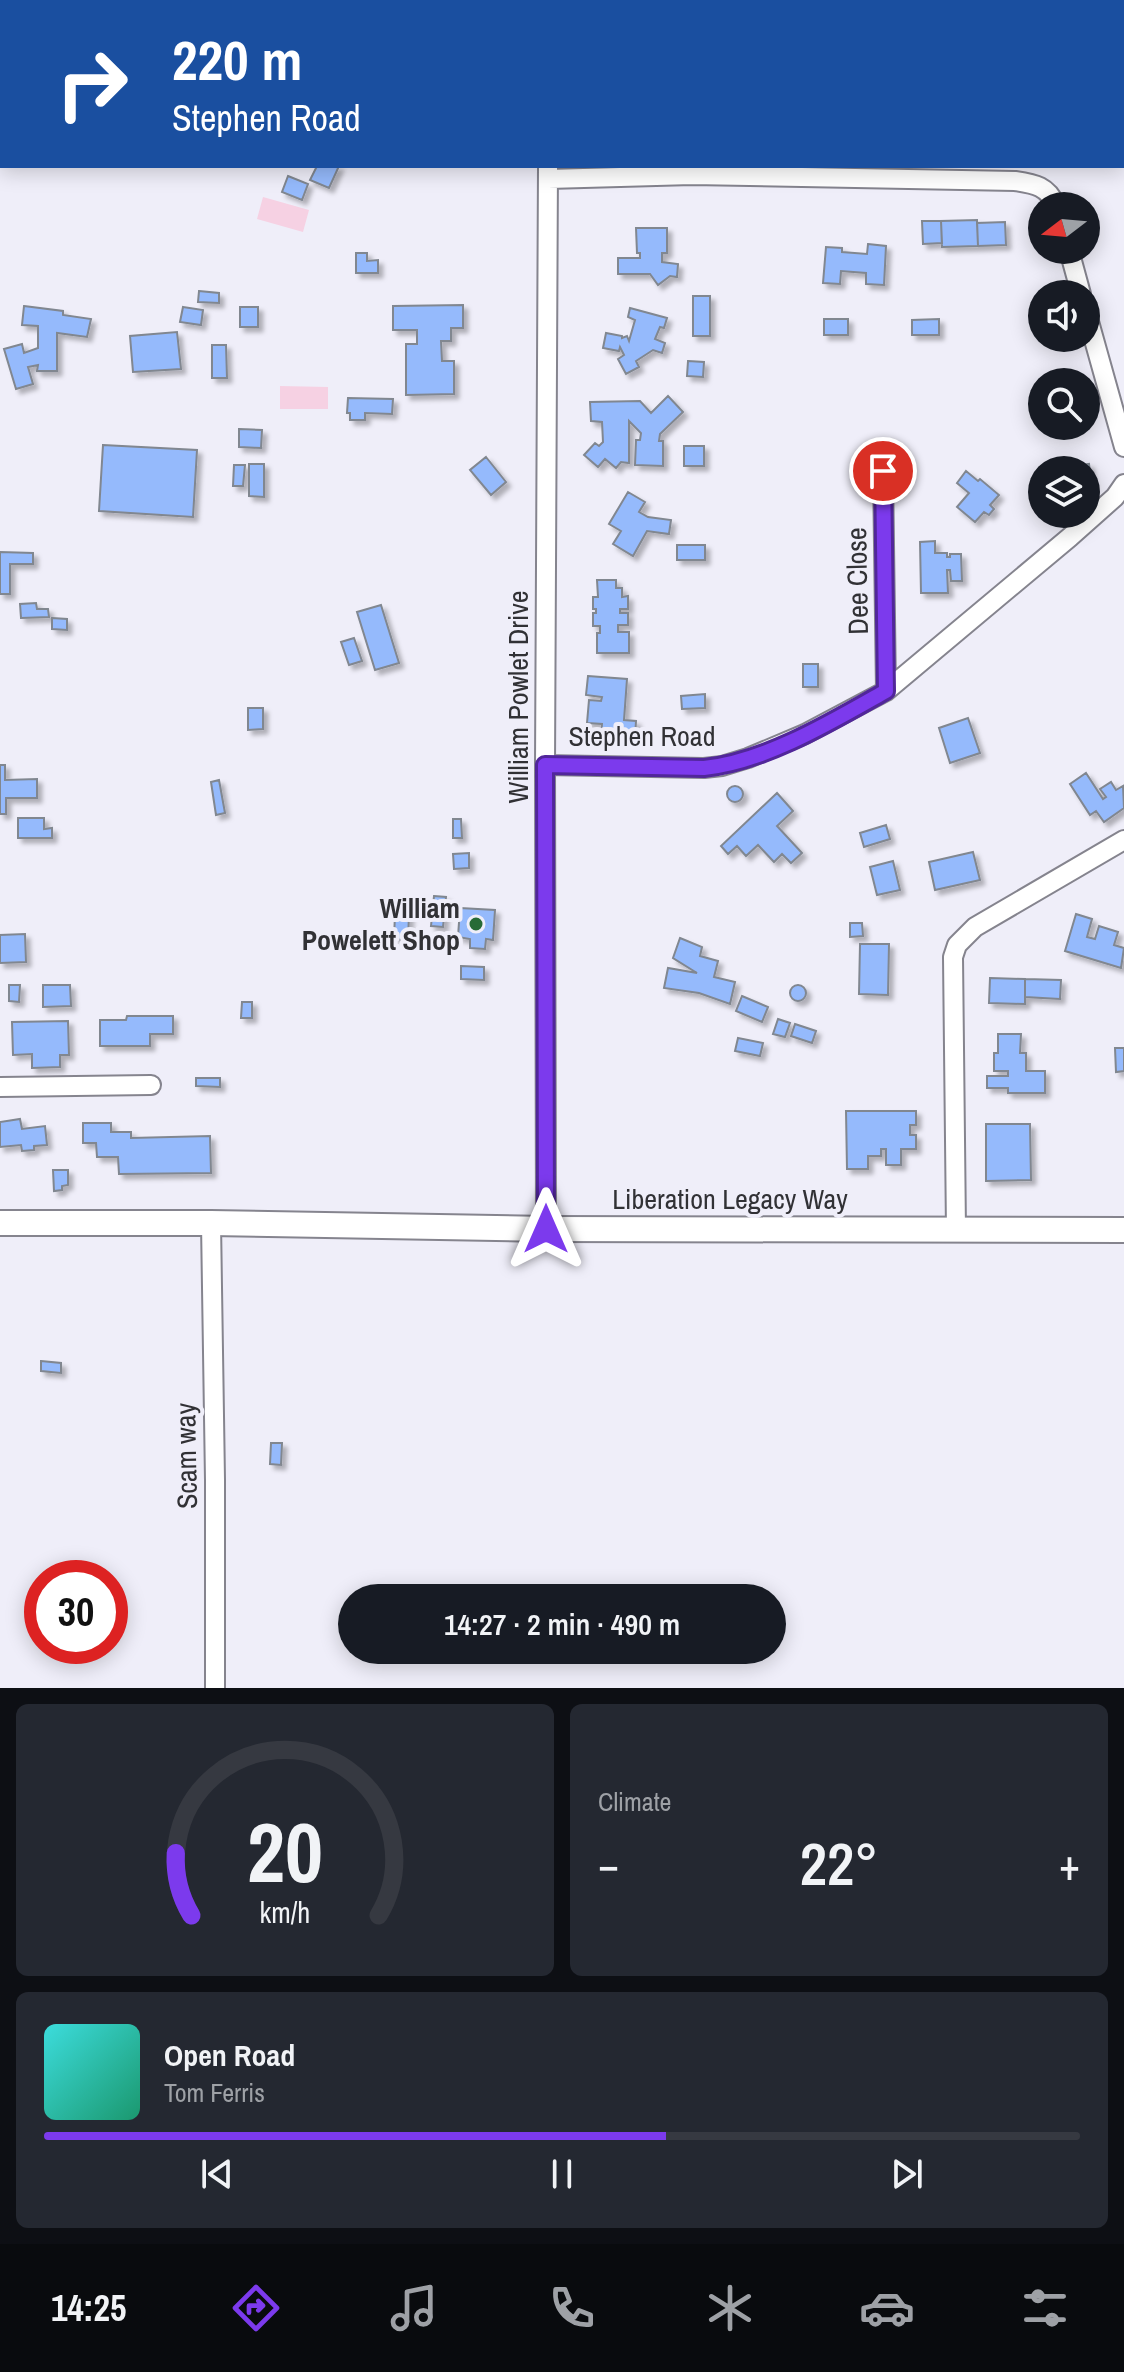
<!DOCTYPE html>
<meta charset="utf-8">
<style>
body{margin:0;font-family:"Archivo Narrow",sans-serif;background:#242831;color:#f1f3f6;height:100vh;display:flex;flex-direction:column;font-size:30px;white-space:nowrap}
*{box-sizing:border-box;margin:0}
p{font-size:26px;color:#9ea1a6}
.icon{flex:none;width:44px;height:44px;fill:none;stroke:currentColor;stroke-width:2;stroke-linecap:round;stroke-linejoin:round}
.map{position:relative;height:1688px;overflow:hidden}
.drawer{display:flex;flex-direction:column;gap:16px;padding:16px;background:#0d0f14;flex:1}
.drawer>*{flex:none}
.banner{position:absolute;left:0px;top:0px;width:1124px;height:168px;box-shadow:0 4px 20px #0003;background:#1a4fa0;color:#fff;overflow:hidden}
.needle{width:52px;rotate:254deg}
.buttons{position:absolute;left:1028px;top:192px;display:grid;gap:16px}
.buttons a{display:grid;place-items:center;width:72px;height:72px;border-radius:50%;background:#171b24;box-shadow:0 4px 20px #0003;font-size:40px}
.speed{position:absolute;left:24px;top:1560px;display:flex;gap:16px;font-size:40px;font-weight:700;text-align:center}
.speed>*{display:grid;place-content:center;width:104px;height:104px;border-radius:50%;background:#171b24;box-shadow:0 4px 20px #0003;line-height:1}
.speed .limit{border:12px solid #d22;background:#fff;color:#111}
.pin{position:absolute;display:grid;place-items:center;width:68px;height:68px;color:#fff;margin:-34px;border:4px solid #fff;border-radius:50%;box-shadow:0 2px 8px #0007}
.me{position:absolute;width:88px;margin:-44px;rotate:0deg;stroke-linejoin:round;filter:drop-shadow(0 0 6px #0008)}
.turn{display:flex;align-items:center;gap:28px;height:168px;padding:0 40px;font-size:36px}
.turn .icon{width:104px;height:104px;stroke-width:2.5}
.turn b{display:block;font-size:56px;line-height:68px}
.big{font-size:60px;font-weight:600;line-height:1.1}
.drawer .tile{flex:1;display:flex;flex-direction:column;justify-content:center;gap:12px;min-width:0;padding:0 28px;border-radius:12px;background:#242831}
.drawer .dial{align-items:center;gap:0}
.dial svg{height:208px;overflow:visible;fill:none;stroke:#363941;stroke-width:7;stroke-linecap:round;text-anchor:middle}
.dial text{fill:#f1f3f6;stroke:none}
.song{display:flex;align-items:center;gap:24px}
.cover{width:96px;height:96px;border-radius:12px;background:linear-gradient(135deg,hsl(180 70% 55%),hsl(160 70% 35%))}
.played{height:8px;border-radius:4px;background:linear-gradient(90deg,#7c3aed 60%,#363941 60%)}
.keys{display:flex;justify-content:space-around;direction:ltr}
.heat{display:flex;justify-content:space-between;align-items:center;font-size:44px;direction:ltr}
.drawer .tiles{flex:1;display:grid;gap:16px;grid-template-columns:1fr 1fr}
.tile:last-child{grid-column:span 2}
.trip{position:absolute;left:338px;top:1584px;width:448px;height:80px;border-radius:40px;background:#171b24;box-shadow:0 4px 20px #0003;font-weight:600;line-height:80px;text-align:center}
.tab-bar{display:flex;height:128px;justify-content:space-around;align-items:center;background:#090b0e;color:#9ea1a6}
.tab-bar .icon{width:56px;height:56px}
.tab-bar .active{color:#7c3aed}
.tab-bar b{font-size:36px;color:#f1f3f6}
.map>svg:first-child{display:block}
.green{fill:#f6d1e3}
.building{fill:#95bafc;stroke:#818790;stroke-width:2;filter:url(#shadow)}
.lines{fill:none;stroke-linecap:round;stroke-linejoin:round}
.minor-casing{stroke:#85848e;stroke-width:22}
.major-casing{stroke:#85848e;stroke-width:28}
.minor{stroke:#fff;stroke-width:18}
.major{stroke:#fff;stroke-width:24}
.route-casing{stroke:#51269a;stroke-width:20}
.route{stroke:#7c3aed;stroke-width:14}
.poi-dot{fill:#276b36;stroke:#efeef9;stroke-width:3}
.labels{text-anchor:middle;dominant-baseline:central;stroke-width:8;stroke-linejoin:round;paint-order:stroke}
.street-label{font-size:28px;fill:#313135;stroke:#efeef9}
.poi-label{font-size:28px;font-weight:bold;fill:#313135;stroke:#efeef9;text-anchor:end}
</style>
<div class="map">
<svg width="1124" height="1688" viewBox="0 0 1124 1688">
<defs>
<filter id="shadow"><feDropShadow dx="4.5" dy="4.5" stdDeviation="2" flood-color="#0004"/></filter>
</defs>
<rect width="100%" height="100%" fill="#efeef9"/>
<path class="green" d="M263,197L309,210L303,232L257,219Z
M280,386L328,387V409H280Z"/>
<path class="building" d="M317,166H339L329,188L310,180Z
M288,176L308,184L302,200L282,192Z
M977,220L978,246L942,247L941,221Z
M922,221H941L942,243L923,244Z
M1005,222L1006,245L978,246L977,223Z
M636,228H667V253H662V262L678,264L677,277L670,276L658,285L650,274H618V258H640V253H637Z
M868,244L886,246L884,285L866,284V273L841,271L840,284L823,283L826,247L842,248V252L867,254Z
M356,253H367V261L378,260V273H356Z
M199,291L219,293V303L198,302Z
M693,296H710V336H693Z
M463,305V328H451V341H441L442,361H454V394L406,395V344H417V330H393V306Z
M24,306L63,311V315L91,319L87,337L57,333V371H37L38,365L28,367L33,384L16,389L4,349L22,344L24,353L38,348V326L22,325Z
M183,307L203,310L201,325L180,322Z
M240,307H258V327H240Z
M630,308L667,318L664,328L660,327L655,339L665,343L662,353L653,350L636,361L639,367L626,374L618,359L624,355L620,347L619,351L603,348L606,333L622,336V338L627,336L629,341L635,320L628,317Z
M824,319H848V335H824Z
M939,319V335H912V320Z
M177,332L181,369L133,372L130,336Z
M212,345H226L227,378H212Z
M688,361L704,362L703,377L687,376Z
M668,396L683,412L660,434L659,441H663V466L635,465L636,440H640L641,433L629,421V463L621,462L616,468L605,459L598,467L584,455L595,443L599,446L603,442L602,422L591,421L590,402L640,401L651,413Z
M348,398L393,399L392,414L365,413V420H350V413H347Z
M239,429L262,430L261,448L239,447Z
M103,445L197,450L193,517L99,511Z
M684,446H704V466H684Z
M486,457L506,482L491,495L470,470Z
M249,464H264V497L249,496Z
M1089,464L1092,485L1086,486V470H1068L1067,467Z
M234,465H245L243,486H233Z
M966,471L978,481L980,479L999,495L990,505L994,509L989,515L984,512L975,522L957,507L969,493L957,483Z
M628,492L645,502L639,512L648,517L671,520L669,534L647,531L633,556L613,544L621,531L609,524Z
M935,541V553H947V557H950V554H961L962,581H951L950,570H947L948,593H921L920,542Z
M677,545H705V560H677Z
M0,552L33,553V564H10V594H0Z
M597,580H616V588H622V597L628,596V609H620V613H628V625H618V632H629V653H597V633H600V626H593V613H596V609H593V597H598Z
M36,603L37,609H48L49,617L21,618L20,604Z
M381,605L399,663L375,670L357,612Z
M52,618L67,619V630L52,629Z
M354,638L362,661L349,665L341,642Z
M803,664H818V687H803Z
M588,676L627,679L624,720L636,721L635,738L601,736L602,724L587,723L589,700L601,701L602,697L586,695Z
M705,694V708L682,709L681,696Z
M248,708H263V729L248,730Z
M968,718L980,753L950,763L939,728Z
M0,765H5V780L37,779V798H6V814H0Z
M1086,773L1103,799L1106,797L1100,789L1111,782L1116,790L1123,786L1124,808L1104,822L1096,811L1090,815L1070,784Z
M219,780L225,813L216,815L211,782Z
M727 794a8 8 0 1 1 16 0a8 8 0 1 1-16 0Z
M777,793L793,811L777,826L802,853L791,863L782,854L774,862L758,845L746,856L737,846L728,854L721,846Z
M18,818H44V829L52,828V838H18Z
M453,819H461L462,838H453Z
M886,825L890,839L864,847L860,833Z
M973,852L980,880L935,890L929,862Z
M469,853V868L454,869L453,854Z
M893,861L900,890L877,895L870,867Z
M434,896L446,897L443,927L431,926Z
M460,908L495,910L493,940L486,939L485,949L470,948V939L458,937Z
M395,914H409L408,940L394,939Z
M1076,914L1092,919L1087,937L1095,939L1099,926L1118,932L1114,945L1124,948L1121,968L1065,951Z
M850,923H862L863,936L850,937Z
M25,934L26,962L0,963V935Z
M680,938L702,947L700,956L718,961L714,977L735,982L730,1004L699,993L664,988L668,968L697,973L673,958Z
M860,944H889L888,995L859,994Z
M461,966L484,967V980L461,979Z
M990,978L1025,979V1004L989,1003Z
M1025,979L1061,980L1060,999L1025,997Z
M9,985H20L19,1002L9,1001Z
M43,985H70L71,1006L43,1007Z
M790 993a8 8 0 1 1 16 0a8 8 0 1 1-16 0Z
M742,996L768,1007L762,1022L736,1011Z
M242,1002H252V1018H241Z
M127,1016H173V1034H150V1046H100V1020H126Z
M778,1019L790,1023L785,1037L773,1034Z
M68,1021L69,1055H60V1067L32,1068V1054L13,1055L12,1022Z
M795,1024L816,1031L812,1043L791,1036Z
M998,1034H1021L1020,1053H1026V1071H1045V1093H1008V1088H987V1076H1008V1071H994V1053H998Z
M738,1038L763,1043L760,1056L735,1051Z
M1115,1048H1124V1071L1116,1072Z
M196,1078H220V1087L196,1086Z
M846,1111H916V1125H910V1135H916V1149H901V1165H886V1149H881V1156H868V1169H847Z
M20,1119L22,1129L45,1126L47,1145L34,1146V1150L22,1151L21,1145L0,1147V1122Z
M83,1123H111V1132H131V1138L210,1136L211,1173L119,1174L118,1157H97L96,1143H83Z
M986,1124H1030L1031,1180L986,1181Z
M53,1170H68V1185L62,1186V1190L54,1191Z
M41,1361L61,1363V1373L41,1371Z
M271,1443H282L281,1465L270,1464Z"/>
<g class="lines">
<defs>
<path id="minor" d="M549,2V0
M548,179L692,175L1015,181C1035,184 1048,186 1056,206
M1069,250L1081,294
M1086,311L1124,447
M883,471L886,691
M545,765L704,768L722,766L748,758L805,734L886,691L1070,537L1115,497L1124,484
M0,1087L151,1085
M211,1223L215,1480V1688
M546,1229L545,765L548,166
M956,1230L953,957L957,945L975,927L1124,840"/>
<path id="major" d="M0,1223H211L546,1229L1124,1230"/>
</defs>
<use href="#minor" class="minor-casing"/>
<use href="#major" class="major-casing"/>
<use href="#minor" class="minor"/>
<use href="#major" class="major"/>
</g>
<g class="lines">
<defs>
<path id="route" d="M546,1229L545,765L704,768C765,762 833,721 886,691L883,471"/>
</defs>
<use href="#route" class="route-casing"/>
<use href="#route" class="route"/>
</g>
<circle class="poi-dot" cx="476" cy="924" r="8"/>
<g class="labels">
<g class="street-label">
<text transform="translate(857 581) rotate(-91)">Dee Close</text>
<text transform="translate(518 697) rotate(-90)">William Powlet Drive</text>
<text x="642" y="736">Stephen Road</text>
<text x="730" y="1199">Liberation Legacy Way</text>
<text transform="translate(186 1456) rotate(-91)">Scam way</text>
</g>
<g class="poi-label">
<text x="460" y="908">William<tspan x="460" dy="32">Powelett Shop</tspan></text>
</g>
</g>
</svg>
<div class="buttons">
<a><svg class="needle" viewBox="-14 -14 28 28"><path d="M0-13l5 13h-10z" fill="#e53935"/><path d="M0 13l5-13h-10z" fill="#9ea1a6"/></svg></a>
<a><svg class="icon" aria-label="sound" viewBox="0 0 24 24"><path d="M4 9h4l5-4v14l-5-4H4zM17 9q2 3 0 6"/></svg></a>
<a><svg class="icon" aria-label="search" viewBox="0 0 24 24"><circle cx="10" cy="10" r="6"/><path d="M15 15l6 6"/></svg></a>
<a><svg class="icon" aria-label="layers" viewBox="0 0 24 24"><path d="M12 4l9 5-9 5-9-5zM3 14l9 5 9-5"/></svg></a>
</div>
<div class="speed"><div class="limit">30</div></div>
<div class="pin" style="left:883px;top:471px;background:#d93025"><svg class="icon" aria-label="arrive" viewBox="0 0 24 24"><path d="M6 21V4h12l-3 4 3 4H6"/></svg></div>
<svg class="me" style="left:546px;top:1229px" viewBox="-20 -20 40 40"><path d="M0-17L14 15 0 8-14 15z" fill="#7c3aed" stroke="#fff" stroke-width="4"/></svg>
<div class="trip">14:27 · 2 min · 490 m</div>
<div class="banner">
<div class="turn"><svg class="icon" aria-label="right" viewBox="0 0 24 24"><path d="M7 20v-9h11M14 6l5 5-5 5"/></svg><div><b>220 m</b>Stephen Road</div></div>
</div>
</div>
<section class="drawer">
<div class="tiles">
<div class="tile dial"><svg viewBox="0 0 100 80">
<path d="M14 69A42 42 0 1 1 86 69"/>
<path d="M14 69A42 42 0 0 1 8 45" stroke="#7c3aed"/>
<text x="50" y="56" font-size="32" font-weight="700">20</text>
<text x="50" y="72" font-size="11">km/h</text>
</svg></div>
<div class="tile"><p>Climate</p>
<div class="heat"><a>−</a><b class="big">22°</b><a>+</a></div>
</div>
<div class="tile">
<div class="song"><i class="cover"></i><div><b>Open Road</b><p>Tom Ferris</p></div></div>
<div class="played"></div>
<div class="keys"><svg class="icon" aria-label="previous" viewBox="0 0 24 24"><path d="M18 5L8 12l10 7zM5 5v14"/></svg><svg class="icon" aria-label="pause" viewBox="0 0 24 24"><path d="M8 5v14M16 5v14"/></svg><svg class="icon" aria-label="next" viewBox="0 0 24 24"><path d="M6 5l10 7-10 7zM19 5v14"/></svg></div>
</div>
</div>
</section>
<nav class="tab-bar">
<b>14:25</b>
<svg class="icon active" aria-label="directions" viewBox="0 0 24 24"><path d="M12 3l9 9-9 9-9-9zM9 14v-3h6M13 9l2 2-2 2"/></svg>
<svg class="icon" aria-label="music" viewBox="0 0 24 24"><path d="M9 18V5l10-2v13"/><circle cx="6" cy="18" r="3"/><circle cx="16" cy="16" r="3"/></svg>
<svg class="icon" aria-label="phone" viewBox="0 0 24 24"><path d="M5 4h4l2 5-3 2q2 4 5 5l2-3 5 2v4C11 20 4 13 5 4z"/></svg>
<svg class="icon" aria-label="climate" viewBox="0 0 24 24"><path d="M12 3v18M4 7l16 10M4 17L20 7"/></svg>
<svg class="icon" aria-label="car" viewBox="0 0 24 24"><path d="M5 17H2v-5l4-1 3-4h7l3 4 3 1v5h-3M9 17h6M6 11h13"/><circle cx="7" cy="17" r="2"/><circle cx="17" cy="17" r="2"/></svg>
<svg class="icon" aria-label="filters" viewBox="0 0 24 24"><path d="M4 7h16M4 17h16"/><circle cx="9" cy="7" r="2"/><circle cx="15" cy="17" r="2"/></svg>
</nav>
